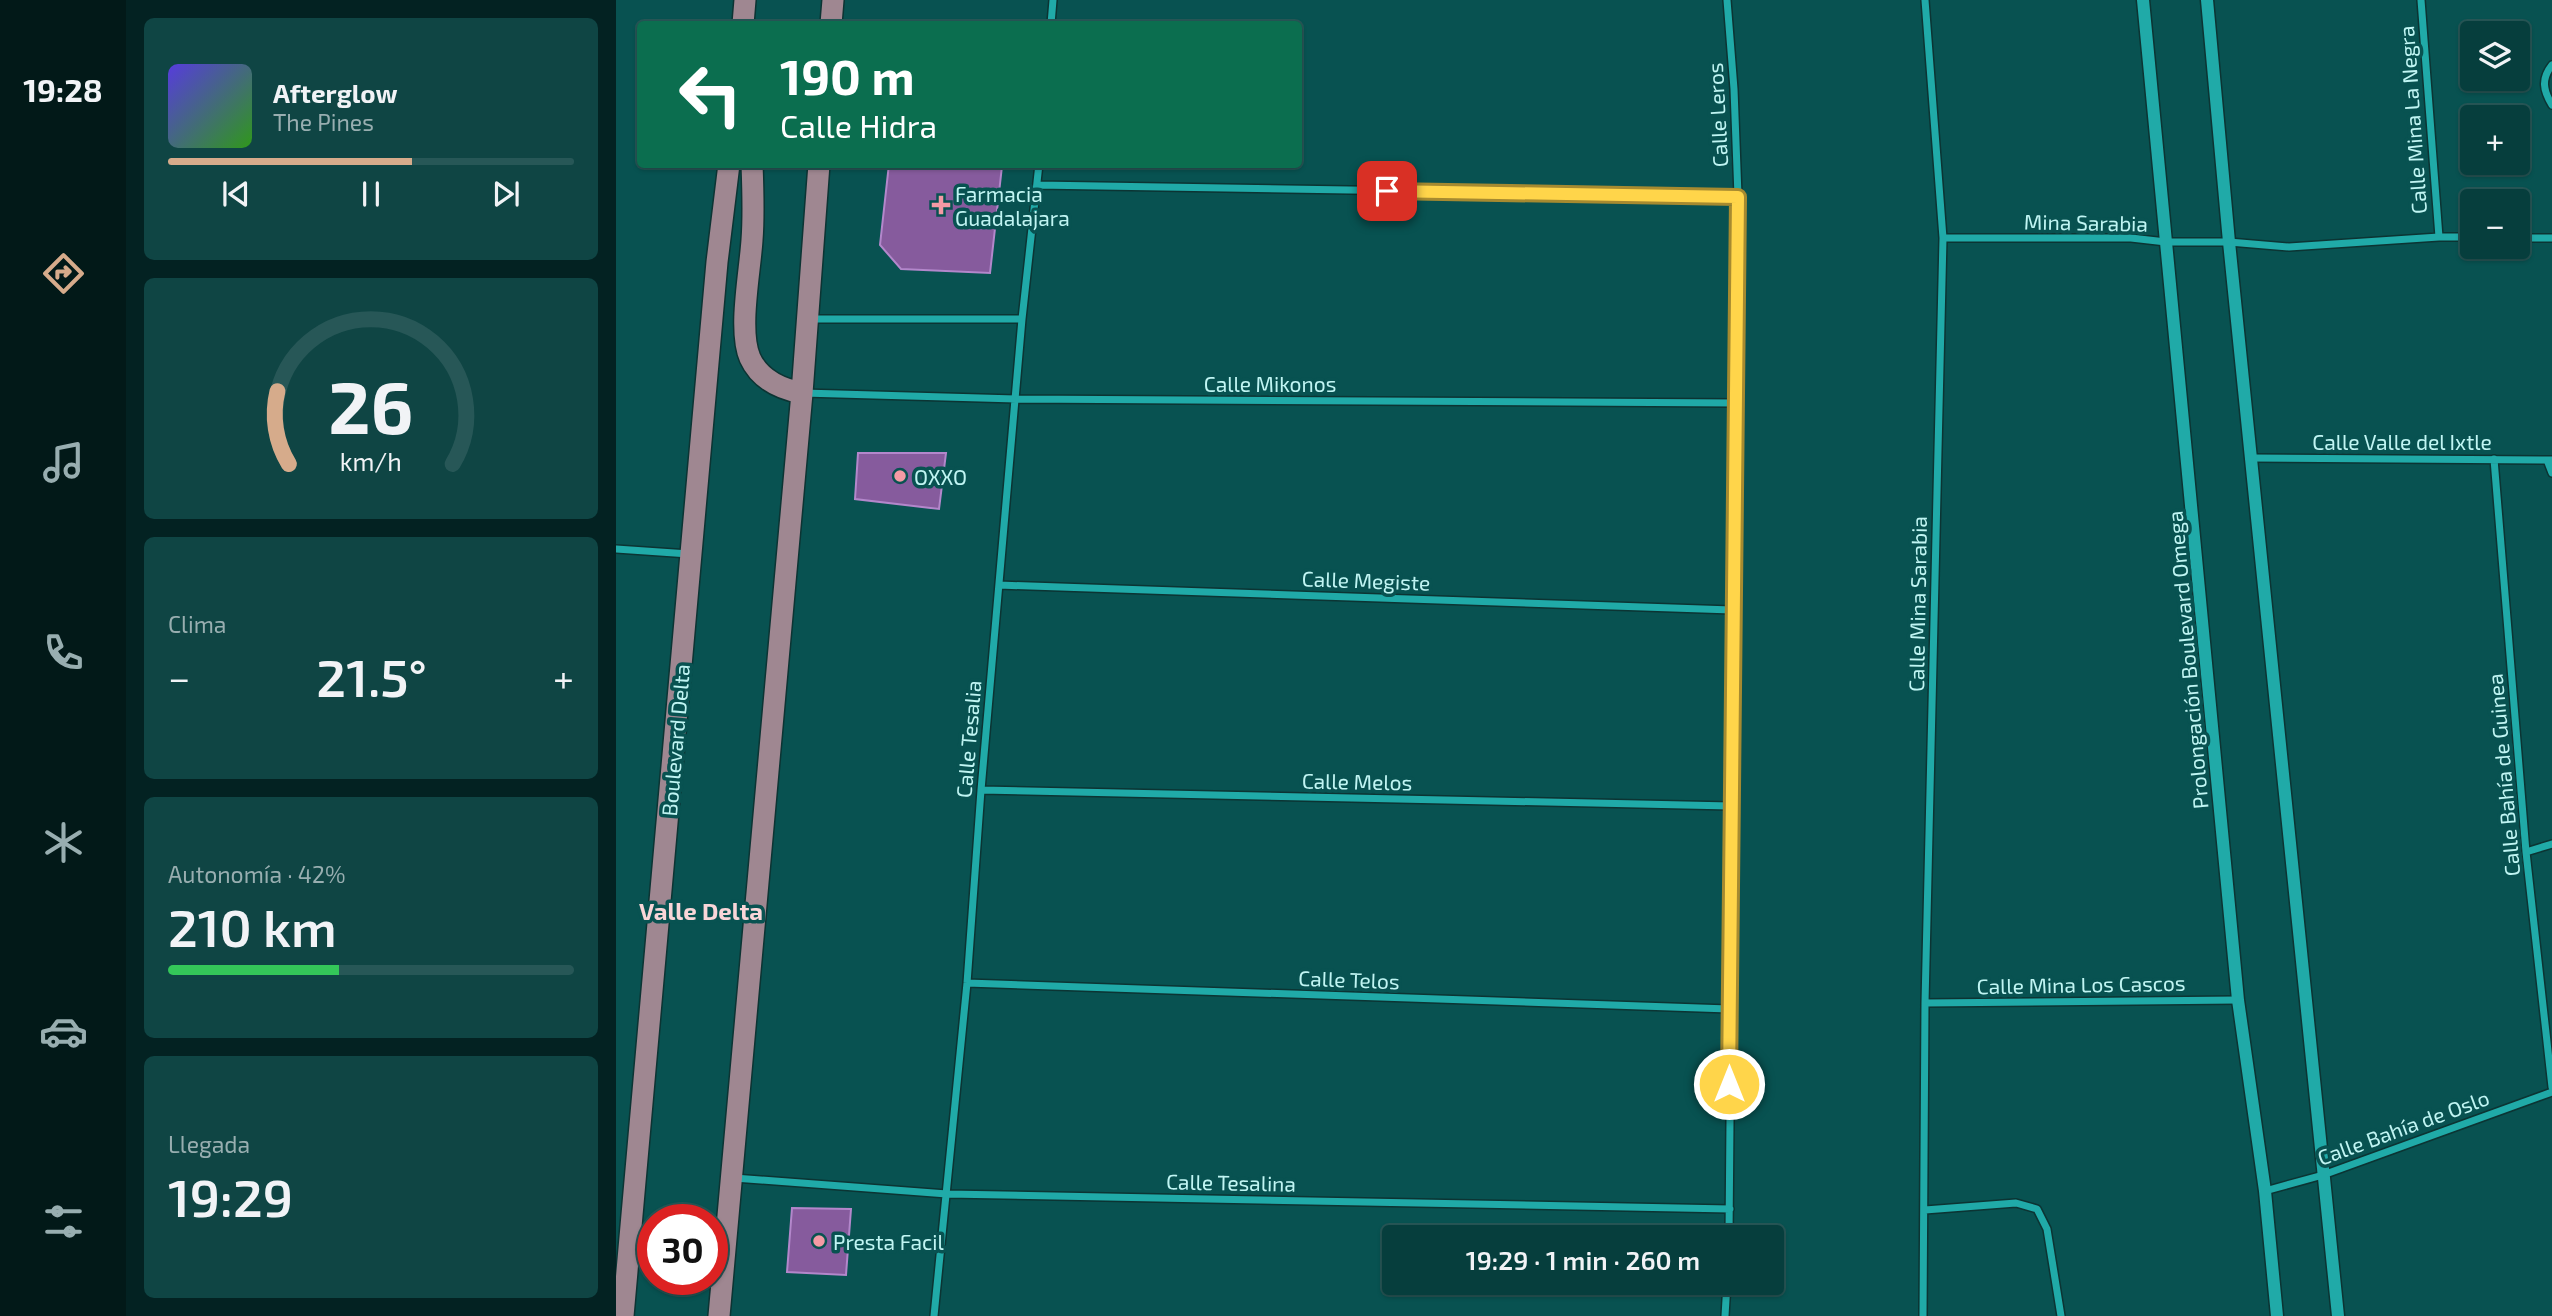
<!DOCTYPE html>
<html lang="es">
<meta charset="utf-8">
<style>
body{margin:0;font-family:"Exo 2",sans-serif;background:#0f4544;color:#f1f3f6;height:100vh;display:flex;flex-direction:column;font-size:26px;white-space:nowrap}
*{box-sizing:border-box;margin:0}
p{font-size:23px;color:#98aeb0}
.icon{flex:none;width:38px;height:38px;fill:none;stroke:currentColor;stroke-width:2;stroke-linecap:round;stroke-linejoin:round}
.map{position:relative;flex:1;overflow:hidden}
.panel{display:flex;flex-direction:column;gap:18px;padding:18px;background:#032222;width:490px}
.panel>*{flex:none}
.top-card{position:absolute;left:21px;top:21px;width:665px;height:147px;border-radius:7px;box-shadow:0 2px 5px #0004,0 0 0 2px #275757;background:#0b6e4f;color:#fff;overflow:hidden}
.controls{position:absolute;left:1844px;top:21px;display:grid;gap:14px}
.controls a{display:grid;place-items:center;width:70px;height:70px;border-radius:7px;background:#063e3d;box-shadow:0 2px 5px #0004,0 0 0 2px #275757;font-size:35px}
.speed{position:absolute;left:21px;top:1204px;display:flex;gap:14px;font-size:35px;font-weight:700;text-align:center}
.speed>*{display:grid;place-content:center;width:91px;height:91px;border-radius:50%;background:#063e3d;box-shadow:0 2px 5px #0004,0 0 0 2px #275757;line-height:1}
.speed .limit{border:10px solid #d22;background:#fff;color:#111}
.pin{position:absolute;display:grid;place-items:center;width:60px;height:60px;color:#fff;margin:-30px;border-radius:14px;box-shadow:0 4px 10px #0006}
.me{position:absolute;width:77px;margin:-38px;rotate:0deg;stroke-linejoin:round;filter:drop-shadow(0 0 5px #0008)}
.turn{display:flex;align-items:center;gap:24px;height:147px;padding:0 28px;font-size:32px}
.turn .icon{width:91px;height:91px;stroke-width:2.5}
.turn b{display:block;font-size:49px;line-height:60px}
.big{font-size:52px;font-weight:600;line-height:1.1}
.panel .tile{flex:1;display:flex;flex-direction:column;justify-content:center;gap:10px;min-width:0;padding:0 24px;border-radius:10px;background:#0f4544}
.panel .dial{align-items:center;gap:0}
.dial svg{height:182px;overflow:visible;fill:none;stroke:#275757;stroke-width:7;stroke-linecap:round;text-anchor:middle}
.dial text{fill:#f1f3f6;stroke:none}
.song{display:flex;align-items:center;gap:21px}
.cover{width:84px;height:84px;border-radius:10px;background:linear-gradient(135deg,hsl(250 70% 55%),hsl(110 70% 35%))}
.played{height:7px;border-radius:4px;background:linear-gradient(90deg,#d6ab8b 60%,#275757 60%)}
.keys{display:flex;justify-content:space-around;direction:ltr}
.heat{display:flex;justify-content:space-between;align-items:center;font-size:38px;direction:ltr}
.charge{height:10px;border-radius:5px;background:linear-gradient(90deg,#34c759 42%,#275757 0)}
.trip{position:absolute;left:766px;top:1225px;width:402px;height:70px;border-radius:7px;background:#063e3d;box-shadow:0 2px 5px #0004,0 0 0 2px #275757;font-weight:600;line-height:70px;text-align:center}
main{display:flex;flex:1;min-height:0}
.menu{display:flex;flex-direction:column;width:126px;justify-content:space-around;align-items:center;background:#021918;color:#98aeb0}
.menu .icon{width:49px;height:49px}
.menu .current{color:#d6ab8b}
.menu b{font-size:32px;color:#f1f3f6}
.map>svg:first-child{display:block}
.building{fill:#865b9d;stroke:#b387cb;stroke-width:2}
.lines{fill:none;stroke-linecap:round;stroke-linejoin:round}
.minor-casing{stroke:#0c3433;stroke-width:10}
.tertiary-casing{stroke:#0c3433;stroke-width:15}
.primary-casing{stroke:#0c3433;stroke-width:24}
.minor{stroke:#20aaa8;stroke-width:7}
.tertiary{stroke:#20aaa8;stroke-width:12}
.primary{stroke:#9f8791;stroke-width:21}
.route-casing{stroke:#a68a30;stroke-width:18}
.route{stroke:#ffd54a;stroke-width:12}
.poi-dot{fill:#f49aa4;stroke:#085251;stroke-width:2.5}
.labels{text-anchor:middle;dominant-baseline:central;stroke-width:7;stroke-linejoin:round;paint-order:stroke}
.street-label{font-size:21px;fill:#c0f5f3;stroke:#085251}
.poi-label{font-size:21px;fill:#c0f5f3;stroke:#085251;text-anchor:start}
.quarter-label{font-size:24px;font-weight:bold;fill:#f9d6d8;stroke:#085251}
</style>
<main>
<nav class="menu">
<b>19:28</b>
<svg class="icon current" aria-label="directions" viewBox="0 0 24 24"><path d="M12 3l9 9-9 9-9-9zM9 14v-3h6M13 9l2 2-2 2"/></svg>
<svg class="icon" aria-label="music" viewBox="0 0 24 24"><path d="M9 18V5l10-2v13"/><circle cx="6" cy="18" r="3"/><circle cx="16" cy="16" r="3"/></svg>
<svg class="icon" aria-label="phone" viewBox="0 0 24 24"><path d="M5 4h4l2 5-3 2q2 4 5 5l2-3 5 2v4C11 20 4 13 5 4z"/></svg>
<svg class="icon" aria-label="climate" viewBox="0 0 24 24"><path d="M12 3v18M4 7l16 10M4 17L20 7"/></svg>
<svg class="icon" aria-label="car" viewBox="0 0 24 24"><path d="M5 17H2v-5l4-1 3-4h7l3 4 3 1v5h-3M9 17h6M6 11h13"/><circle cx="7" cy="17" r="2"/><circle cx="17" cy="17" r="2"/></svg>
<svg class="icon" aria-label="filters" viewBox="0 0 24 24"><path d="M4 7h16M4 17h16"/><circle cx="9" cy="7" r="2"/><circle cx="15" cy="17" r="2"/></svg>
</nav>
<section class="panel">
<div class="tile">
<div class="song"><i class="cover"></i><div><b>Afterglow</b><p>The Pines</p></div></div>
<div class="played"></div>
<div class="keys"><svg class="icon" aria-label="previous" viewBox="0 0 24 24"><path d="M18 5L8 12l10 7zM5 5v14"/></svg><svg class="icon" aria-label="pause" viewBox="0 0 24 24"><path d="M8 5v14M16 5v14"/></svg><svg class="icon" aria-label="next" viewBox="0 0 24 24"><path d="M6 5l10 7-10 7zM19 5v14"/></svg></div>
</div>
<div class="tile dial"><svg viewBox="0 0 100 80">
<path d="M14 69A42 42 0 1 1 86 69"/>
<path d="M14 69A42 42 0 0 1 9 37" stroke="#d6ab8b"/>
<text x="50" y="56" font-size="32" font-weight="700">26</text>
<text x="50" y="72" font-size="11">km/h</text>
</svg></div>
<div class="tile"><p>Clima</p>
<div class="heat"><a>−</a><b class="big">21.5°</b><a>+</a></div>
</div>
<div class="tile"><p>Autonomía · 42%</p><b class="big">210 km</b><div class="charge"></div></div>
<div class="tile"><p>Llegada</p><b class="big">19:29</b></div>
</section>
<div class="map">
<svg width="1936" height="1316" viewBox="0 0 1936 1316">
<rect width="100%" height="100%" fill="#085251"/>
<path class="building" d="M273,164L386,166L374,273L285,269L264,245Z
M242,453H330L323,509L239,499Z
M176,1208L235,1209L230,1275L171,1272Z"/>
<g class="lines">
<defs>
<path id="minor" d="M1111,0L1118,89L1122,196L1113,1237
M1805,0L1823,237
M435,24L437,0
M1936,65C1925,79 1927,90 1936,105
M421,185L1122,196
M1327,238H1515L1550,242H1613L1673,247L1823,237H1857
M1902,238H1936
M194,319H406
M187,393L400,399L1121,403
M1636,458L1936,460
M1878,459L1910,852L1936,1087
M1931,460L1936,473
M0,549L73,554
M383,585L1116,610
M365,790L1115,806
M1910,852L1936,844
M351,983L1113,1009
M1309,1003L1622,1000
M118,1178L331,1194L1114,1209
M1649,1191L1707,1175L1936,1092
M1309,1210L1400,1203L1421,1209L1431,1229L1445,1316
M318,1316L351,983L365,790L406,319L423,164
M1109,1316L1111,1283
M1307,1316L1309,1003L1327,238L1309,0"/>
<path id="tertiary" d="M1527,0L1622,1000L1649,1191L1661,1316
M1591,0L1613,242L1722,1316"/>
<path id="primary" d="M127,24L129,0
M215,24L217,0
M136,164C137,190 138,215 136,240C134,272 122,331 134,358C144,380 165,389 186,393
M7,1316L101,262L113,164
M103,1316L186,393L203,164"/>
</defs>
<use href="#minor" class="minor-casing"/>
<use href="#tertiary" class="tertiary-casing"/>
<use href="#primary" class="primary-casing"/>
<use href="#minor" class="minor"/>
<use href="#tertiary" class="tertiary"/>
<use href="#primary" class="primary"/>
</g>
<g class="lines">
<defs>
<path id="route" d="M771,191L1122,197L1113,1084"/>
</defs>
<use href="#route" class="route-casing"/>
<use href="#route" class="route"/>
</g>
<g class="poi-dot">
<path d="M321.5 194.5h7v7h7v7h-7v7h-7v-7h-7v-7h7z"/>
<circle cx="284" cy="476" r="7"/>
<circle cx="203" cy="1241" r="7"/>
</g>
<g class="labels">
<g class="street-label">
<text transform="translate(1101 115) rotate(-93)">Calle Leros</text>
<text transform="translate(1796 120) rotate(-94)">Calle Mina La Negra</text>
<text transform="translate(1470 222) rotate(1)">Mina Sarabia</text>
<text x="654" y="383">Calle Mikonos</text>
<text x="1786" y="441">Calle Valle del Ixtle</text>
<text transform="translate(750 580) rotate(2)">Calle Megiste</text>
<text transform="translate(1301 604) rotate(-89)">Calle Mina Sarabia</text>
<text transform="translate(1571 660) rotate(-95)">Prolongación Boulevard Omega</text>
<text transform="translate(352 739) rotate(-85)">Calle Tesalia</text>
<text transform="translate(59 740) rotate(-85)">Boulevard Delta</text>
<text transform="translate(1887 775) rotate(-95)">Calle Bahía de Guinea</text>
<text transform="translate(741 781) rotate(1)">Calle Melos</text>
<text transform="translate(733 979) rotate(2)">Calle Telos</text>
<text transform="translate(1465 984) rotate(-1)">Calle Mina Los Cascos</text>
<text transform="translate(1787 1127) rotate(-20)">Calle Bahía de Oslo</text>
<text transform="translate(615 1182) rotate(1)">Calle Tesalina</text>
</g>
<g class="poi-label">
<text x="339" y="193">Farmacia<tspan x="339" dy="24">Guadalajara</tspan></text>
<text x="298" y="476">OXXO</text>
<text x="217" y="1241">Presta Facil</text>
</g>
<g class="quarter-label">
<text x="85" y="910">Valle Delta</text>
</g>
</g>
</svg>
<div class="controls">
<a><svg class="icon" aria-label="layers" viewBox="0 0 24 24"><path d="M12 4l9 5-9 5-9-5zM3 14l9 5 9-5"/></svg></a>
<a>+</a>
<a>−</a>
</div>
<div class="speed"><div class="limit">30</div></div>
<div class="pin" style="left:771px;top:191px;background:#d93025"><svg class="icon" aria-label="arrive" viewBox="0 0 24 24"><path d="M6 21V4h12l-3 4 3 4H6"/></svg></div>
<svg class="me" style="left:1113px;top:1084px" viewBox="-20 -20 40 40"><circle r="17" fill="#ffd54a" stroke="#fff" stroke-width="3"/><path d="M0-11L8 9 0 5-8 9z" fill="#fff"/></svg>
<div class="trip">19:29 · 1 min · 260 m</div>
<div class="top-card">
<div class="turn"><svg class="icon" aria-label="left" viewBox="0 0 24 24"><path d="M17 20v-9H6M10 6l-5 5 5 5"/></svg><div><b>190 m</b>Calle Hidra</div></div>
</div>
</div>
</main>
